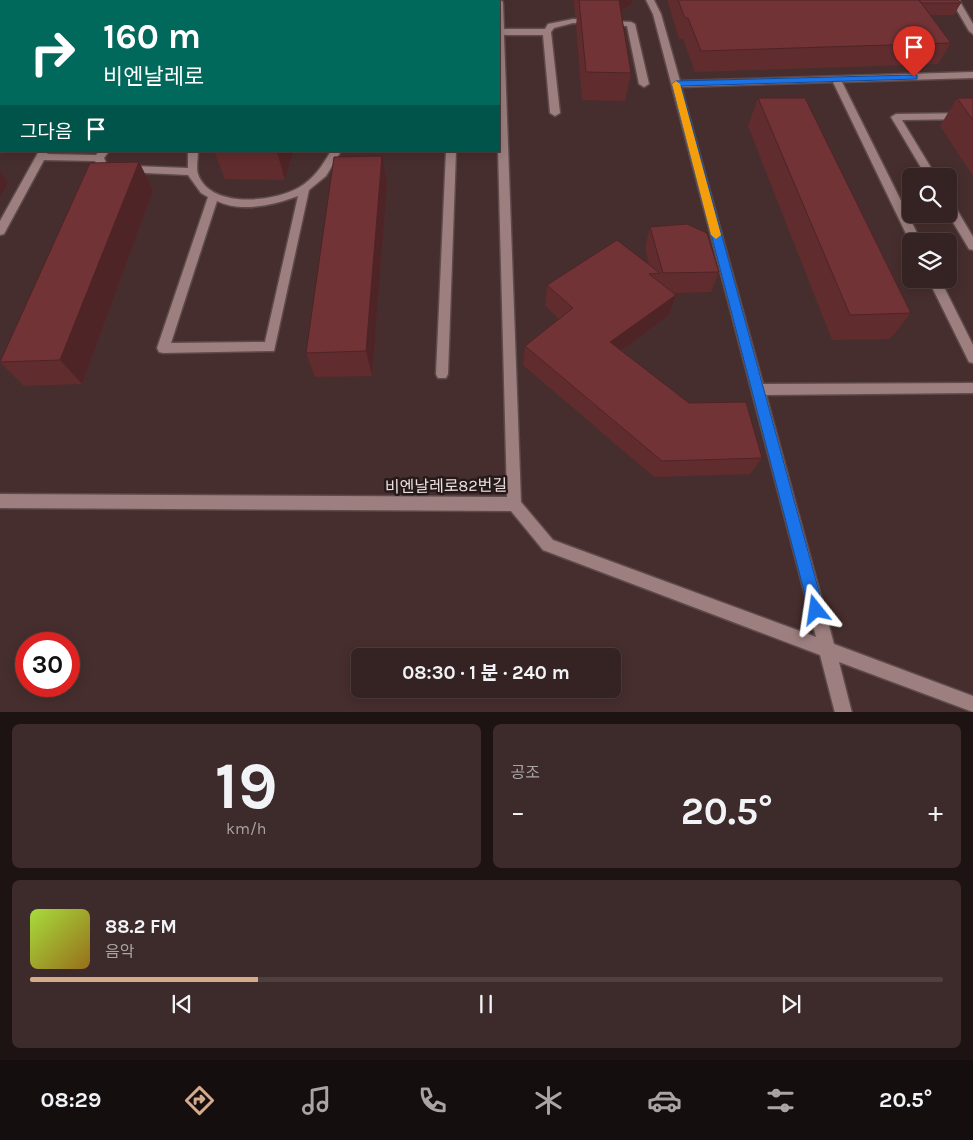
<!DOCTYPE html>
<html lang="ko">
<meta charset="utf-8">
<style>
body{margin:0;font-family:Karla,"Noto Sans KR",sans-serif;background:#3d2a2a;color:#f1f3f6;height:100vh;display:flex;flex-direction:column;font-size:19px;white-space:nowrap}
*{box-sizing:border-box;margin:0}
p{font-size:16px;color:#aaa4a5}
.icon{flex:none;width:28px;height:28px;fill:none;stroke:currentColor;stroke-width:2;stroke-linecap:round;stroke-linejoin:round}
.map{position:relative;height:712px;overflow:hidden}
.side{display:flex;flex-direction:column;gap:12px;padding:12px;background:#1d1313;flex:1}
.side>*{flex:none}
.guide{position:absolute;left:0px;top:0px;width:500px;height:152px;box-shadow:0 2px 12px #0003,0 0 0 1px #4f3f40;background:#00695c;color:#fff;overflow:hidden}
.tools{position:absolute;left:902px;top:168px;display:grid;gap:10px}
.tools a{display:grid;place-items:center;width:55px;height:55px;border-radius:8px;background:#352222;box-shadow:0 2px 12px #0003,0 0 0 1px #4f3f40;font-size:25px}
.speed{position:absolute;left:15px;top:632px;display:flex;gap:10px;font-size:25px;font-weight:700;text-align:center}
.speed>*{display:grid;place-content:center;width:65px;height:65px;border-radius:50%;background:#352222;box-shadow:0 2px 12px #0003,0 0 0 1px #4f3f40;line-height:1}
.speed .limit{border:8px solid #d22;background:#fff;color:#111}
.pin{position:absolute;display:grid;place-items:center;width:42px;height:42px;color:#fff;margin:-51px -21px;border-radius:50% 50% 50% 0;rotate:-45deg;box-shadow:0 0 5px #0007}
.pin .icon{rotate:45deg}
.me{position:absolute;width:55px;margin:-28px;rotate:345deg;stroke-linejoin:round;filter:drop-shadow(0 0 4px #0008)}
.turn{display:flex;align-items:center;gap:18px;height:105px;padding:0 20px;font-size:22px}
.turn .icon{width:65px;height:65px;stroke-width:2.5}
.turn b{display:block;font-size:35px;line-height:42px}
.then{display:flex;align-items:center;height:48px;padding:0 20px;background:#0003;gap:10px;font-size:19px}
.big{font-size:38px;font-weight:700;line-height:1.1}
.side .tile{flex:1;display:flex;flex-direction:column;justify-content:center;gap:8px;min-width:0;padding:0 18px;border-radius:8px;background:#3d2a2a}
.side .dial{align-items:center;gap:0}
.dial b{font-size:65px;line-height:1}
.song{display:flex;align-items:center;gap:15px}
.cover{width:60px;height:60px;border-radius:8px;background:linear-gradient(135deg,hsl(80 70% 55%),hsl(40 70% 35%))}
.played{height:5px;border-radius:2px;background:linear-gradient(90deg,#d6ab8b 25%,#4f3f40 25%)}
.keys{display:flex;justify-content:space-around;direction:ltr}
.heat{display:flex;justify-content:space-between;align-items:center;font-size:28px;direction:ltr}
.side .tiles{flex:1;display:grid;gap:12px;grid-template-columns:1fr 1fr}
.tile:last-child{grid-column:span 2}
.trip{position:absolute;left:351px;top:648px;width:270px;height:50px;border-radius:8px;background:#352222;box-shadow:0 2px 12px #0003,0 0 0 1px #4f3f40;font-weight:700;line-height:50px;text-align:center}
.tabs{display:flex;height:80px;justify-content:space-around;align-items:center;background:#150e0e;color:#aaa4a5}
.tabs .icon{width:35px;height:35px}
.tabs .on{color:#d6ab8b}
.tabs b{font-size:22px;color:#f1f3f6}
.map>svg:first-child{display:block}
.lines{fill:none;stroke-linecap:round;stroke-linejoin:round}
.minor-casing{stroke:#5e4a4a;stroke-width:3}
.minor{fill:#9c7f7e;fill-rule:evenodd}
.wall{fill:#612c2e}
.shaded-wall{fill:#4f2426}
.building{fill:#713336;stroke:#4f2426}
.route{fill:#1a73e8;stroke:#114b97}
.slow{fill:#f59e0b}
.labels{text-anchor:middle;dominant-baseline:central;stroke-width:5;stroke-linejoin:round;paint-order:stroke}
.street-label{font-size:16px;fill:#eedede;stroke:#251a1a}
</style>
<div class="map">
<svg width="973" height="713" viewBox="0 0 973 713">
<rect width="100%" height="100%" fill="#472e2e"/>
<g class="lines">
<defs>
<path id="minor" d="M646,0H654L661,14L680,81L973,72V78L842,82L921,241H911V244L833,82L681,87L763,384L973,383V393L766,395L834,644L973,696V712L839,662L852,713H835L820,655L543,550L511,511L0,508V494L507,497L498,151L499,1H496H502L503,3L504,29H545L548,24L573,19L631,22L635,24L649,84L644,87L639,84L627,26L573,23L554,28L551,32L560,113L555,116L550,113L543,35H504L521,502L553,540L816,637L653,14Z
M951,0H959L973,24V34L969,31Z
M973,113V119L902,120L936,176H926L891,117L896,114Z
M39,151H49L47,154L96,155L99,151H109L104,158L107,165L188,168V151H198C198,158 196,168 198,174C210,209 273,202 298,188C314,179 322,166 331,151H341L326,176L309,190L274,351L163,353L159,352L157,348L208,197L201,193L188,175L103,171L99,170L95,161L44,160L4,234L0,235V221ZM298,196L265,342L171,343L217,201C241,213 274,205 298,196Z
M446,151H456L448,374L446,378H438L436,374Z
M949,202L953,203L973,237V250L969,249L948,214Z
M928,279H940L973,345V363L969,362Z"/>
</defs>
<use href="#minor" class="minor-casing"/>
<use href="#minor" class="minor"/>
</g>
<path class="wall" d="M450,0H481V1H450Z
M574,0H632L631,4L621,11L631,73L625,101L582,100L576,25L577,17H575Z
M668,0H958L961,3L954,15H930L951,43L938,64L695,72L683,39H679L668,2Z
M758,98L911,313L890,339L832,340L748,126Z
M957,98H973V176L940,126Z
M214,151H293L285,180L225,179Z
M139,162L153,190L82,384L24,386L0,362V361Z
M387,184L372,376L315,377L306,353Z
M650,227L719,272L711,292L674,293L676,295L669,315L621,351L689,403L762,458L750,474L654,477L523,365L525,346L559,319L545,306L547,285L649,264L645,248Z"/>
<path class="shaded-wall" d="M89,0H109L110,1H88Z
M203,0H213V1H203Z
M617,0H632L631,4L614,15Z
M1,96V141L0,143V98Z
M277,151H293L285,180L277,152Z
M382,156L387,184L372,376L366,351Z
M139,162L153,190L82,384L60,360Z
M0,171L8,183L0,197Z
M676,295L669,315L606,362L610,342Z"/>
<path class="building" d="M0,0H89L88,1H1V96L0,98Z
M165,0H203V1H165Z
M356,0H394V1H356Z
M579,0H619L631,73L586,72Z
M678,0H919L951,43L701,51L688,18H685Z
M919,0H958L961,3H921Z
M758,98H805L911,313L850,315Z
M957,98H973V120Z
M214,151H277V152Z
M382,156L366,351L306,353L334,157Z
M139,162L60,360L0,362L90,163Z
M687,224L707,233L719,272L663,273L650,227Z
M617,240L660,273L649,274L676,295L610,342L689,403L746,402L762,458L662,461L525,346L573,308L547,285Z"/>
<path class="route" d="M914,75H917V79L681,86L824,610L822,615L816,617L811,615L809,610L672,84L676,81Z"/>
<path class="slow" d="M676,81L680,84L721,235L716,239L711,235L672,84Z"/>
<g class="labels">
<g class="street-label">
<text transform="translate(446 486) rotate(-1)">비엔날레로82번길</text>
</g>
</g>
</svg>
<div class="tools">
<a><svg class="icon" aria-label="search" viewBox="0 0 24 24"><circle cx="10" cy="10" r="6"/><path d="M15 15l6 6"/></svg></a>
<a><svg class="icon" aria-label="layers" viewBox="0 0 24 24"><path d="M12 4l9 5-9 5-9-5zM3 14l9 5 9-5"/></svg></a>
</div>
<div class="speed"><div class="limit">30</div></div>
<div class="pin" style="left:914px;top:77px;background:#d93025"><svg class="icon" aria-label="arrive" viewBox="0 0 24 24"><path d="M6 21V4h12l-3 4 3 4H6"/></svg></div>
<svg class="me" style="left:816px;top:610px" viewBox="-20 -20 40 40"><path d="M0-17L14 15 0 8-14 15z" fill="#1a73e8" stroke="#fff" stroke-width="4"/></svg>
<div class="trip">08:30 · 1 분 · 240 m</div>
<div class="guide">
<div class="turn"><svg class="icon" aria-label="right" viewBox="0 0 24 24"><path d="M7 20v-9h11M14 6l5 5-5 5"/></svg><div><b>160 m</b>비엔날레로</div></div>
<div class="then">그다음<svg class="icon" aria-label="arrive" viewBox="0 0 24 24"><path d="M6 21V4h12l-3 4 3 4H6"/></svg></div>
</div>
</div>
<section class="side">
<div class="tiles">
<div class="tile dial"><b>19</b><p>km/h</p></div>
<div class="tile"><p>공조</p>
<div class="heat"><a>−</a><b class="big">20.5°</b><a>+</a></div>
</div>
<div class="tile">
<div class="song"><i class="cover"></i><div><b>88.2 FM</b><p>음악</p></div></div>
<div class="played"></div>
<div class="keys"><svg class="icon" aria-label="previous" viewBox="0 0 24 24"><path d="M18 5L8 12l10 7zM5 5v14"/></svg><svg class="icon" aria-label="pause" viewBox="0 0 24 24"><path d="M8 5v14M16 5v14"/></svg><svg class="icon" aria-label="next" viewBox="0 0 24 24"><path d="M6 5l10 7-10 7zM19 5v14"/></svg></div>
</div>
</div>
</section>
<nav class="tabs">
<b>08:29</b>
<svg class="icon on" aria-label="directions" viewBox="0 0 24 24"><path d="M12 3l9 9-9 9-9-9zM9 14v-3h6M13 9l2 2-2 2"/></svg>
<svg class="icon" aria-label="music" viewBox="0 0 24 24"><path d="M9 18V5l10-2v13"/><circle cx="6" cy="18" r="3"/><circle cx="16" cy="16" r="3"/></svg>
<svg class="icon" aria-label="phone" viewBox="0 0 24 24"><path d="M5 4h4l2 5-3 2q2 4 5 5l2-3 5 2v4C11 20 4 13 5 4z"/></svg>
<svg class="icon" aria-label="climate" viewBox="0 0 24 24"><path d="M12 3v18M4 7l16 10M4 17L20 7"/></svg>
<svg class="icon" aria-label="car" viewBox="0 0 24 24"><path d="M5 17H2v-5l4-1 3-4h7l3 4 3 1v5h-3M9 17h6M6 11h13"/><circle cx="7" cy="17" r="2"/><circle cx="17" cy="17" r="2"/></svg>
<svg class="icon" aria-label="filters" viewBox="0 0 24 24"><path d="M4 7h16M4 17h16"/><circle cx="9" cy="7" r="2"/><circle cx="15" cy="17" r="2"/></svg>
<b>20.5°</b>
</nav>
